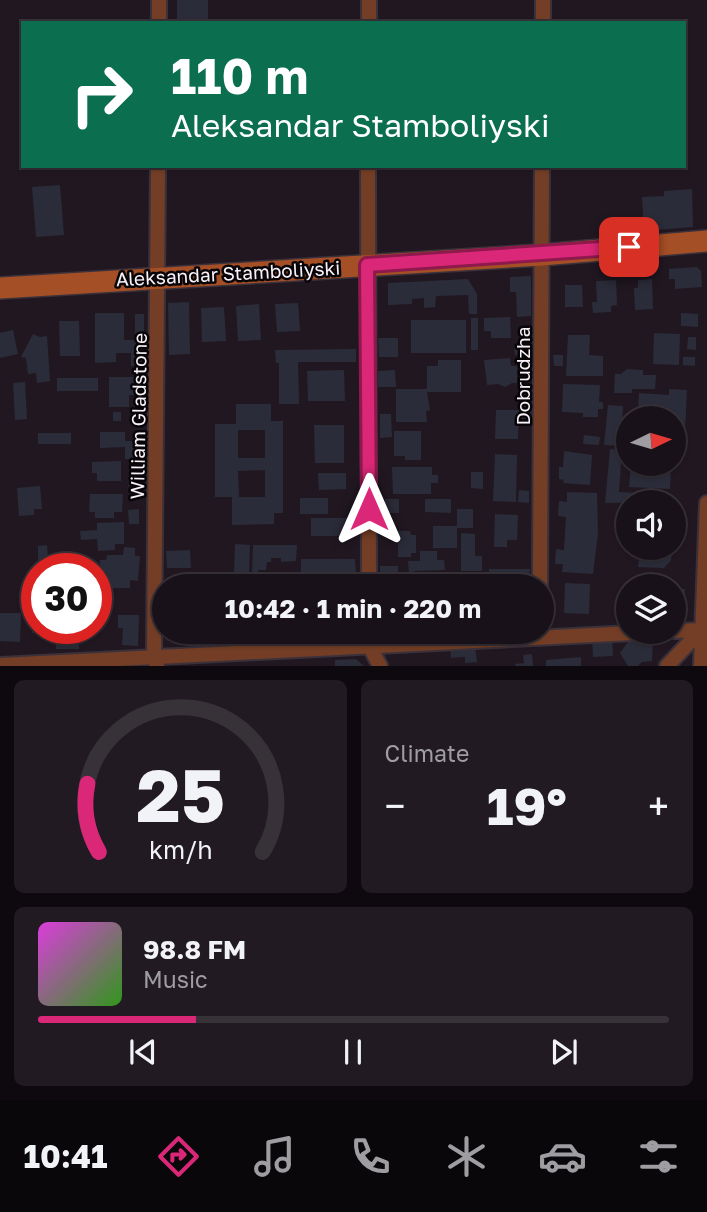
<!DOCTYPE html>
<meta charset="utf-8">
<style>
body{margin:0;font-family:"Golos Text",sans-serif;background:#221a22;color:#f1f3f6;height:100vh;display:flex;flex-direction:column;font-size:26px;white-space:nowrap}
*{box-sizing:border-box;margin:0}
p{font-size:23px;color:#9f9da2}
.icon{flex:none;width:38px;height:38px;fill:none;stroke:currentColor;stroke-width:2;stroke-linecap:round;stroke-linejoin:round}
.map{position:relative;height:666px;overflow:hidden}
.details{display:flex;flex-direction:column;gap:14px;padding:14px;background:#0e090e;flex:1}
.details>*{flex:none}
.hud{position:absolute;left:21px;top:21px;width:665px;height:147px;border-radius:0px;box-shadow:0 2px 5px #0004,0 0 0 2px #373138;background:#0b6e4f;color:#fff;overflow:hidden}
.needle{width:46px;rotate:85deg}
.fabs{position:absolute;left:616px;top:406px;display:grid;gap:14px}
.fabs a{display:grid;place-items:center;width:70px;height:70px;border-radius:50%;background:#191119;box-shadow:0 2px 5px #0004,0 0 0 2px #373138;font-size:35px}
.speed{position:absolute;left:21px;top:553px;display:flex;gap:14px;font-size:35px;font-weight:700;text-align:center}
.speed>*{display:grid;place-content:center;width:91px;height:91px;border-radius:50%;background:#191119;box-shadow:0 2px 5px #0004,0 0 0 2px #373138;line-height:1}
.speed .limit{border:10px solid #d22;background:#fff;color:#111}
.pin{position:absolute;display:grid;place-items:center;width:60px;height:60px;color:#fff;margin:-30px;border-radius:14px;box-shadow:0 4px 10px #0006}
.me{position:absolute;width:77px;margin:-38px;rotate:0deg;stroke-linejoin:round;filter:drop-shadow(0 0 5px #0008)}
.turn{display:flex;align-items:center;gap:24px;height:147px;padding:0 35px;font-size:32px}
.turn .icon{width:91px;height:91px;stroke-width:2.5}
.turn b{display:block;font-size:49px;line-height:60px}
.big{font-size:52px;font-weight:700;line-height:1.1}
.details .card{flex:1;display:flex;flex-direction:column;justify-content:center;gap:10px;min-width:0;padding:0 24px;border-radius:10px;background:#221a22}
.details .dial{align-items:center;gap:0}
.dial svg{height:182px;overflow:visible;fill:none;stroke:#373138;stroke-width:7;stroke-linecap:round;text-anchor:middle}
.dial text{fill:#f1f3f6;stroke:none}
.song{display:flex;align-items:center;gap:21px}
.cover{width:84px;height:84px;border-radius:10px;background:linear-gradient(135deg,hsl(300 70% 55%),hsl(110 70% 35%))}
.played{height:7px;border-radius:4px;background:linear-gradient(90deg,#db2777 25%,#373138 25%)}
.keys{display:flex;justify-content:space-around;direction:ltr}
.heat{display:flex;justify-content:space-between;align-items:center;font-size:38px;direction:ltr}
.details .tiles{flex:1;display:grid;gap:14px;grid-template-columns:1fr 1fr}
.card:last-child{grid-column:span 2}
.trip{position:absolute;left:152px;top:574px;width:402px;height:70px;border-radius:35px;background:#191119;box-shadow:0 2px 5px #0004,0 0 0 2px #373138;font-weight:700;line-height:70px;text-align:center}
.tabs{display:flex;height:112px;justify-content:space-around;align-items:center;background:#0a070a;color:#9f9da2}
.tabs .icon{width:49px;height:49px}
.tabs .active{color:#db2777}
.tabs b{font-size:32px;color:#f1f3f6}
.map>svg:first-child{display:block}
.building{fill:#2b2c39;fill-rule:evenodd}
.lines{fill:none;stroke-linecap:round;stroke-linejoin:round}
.minor-casing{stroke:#3b313b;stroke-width:18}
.secondary-casing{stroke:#3b313b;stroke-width:24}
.minor{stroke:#733e25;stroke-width:14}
.secondary{stroke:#a44f25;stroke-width:21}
.route-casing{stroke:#8e194d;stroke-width:18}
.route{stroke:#db2777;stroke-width:12}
.labels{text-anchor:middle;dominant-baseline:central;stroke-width:5;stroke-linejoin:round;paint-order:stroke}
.street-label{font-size:19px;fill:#f8f1f8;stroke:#080508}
</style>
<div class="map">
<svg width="707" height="666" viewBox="0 0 707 666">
<rect width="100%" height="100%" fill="#211721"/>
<path class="building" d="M177,0H208V23H177Z
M60,185L64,235L36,237L32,187Z
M692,189L693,227L644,231L642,197L664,196V191Z
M697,267L701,271L702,287L675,289V279H669V269Z
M531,276V316L517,317L516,292H510V277Z
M468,279L477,294V314H469L468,295L436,296L435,307L424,308V298L412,299V304L388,305V283Z
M652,279L653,309L635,310L634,288H638V280Z
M616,280L617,305L611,306V312L593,313L592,302H597L596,281Z
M565,285H582L583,307H565Z
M189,302L190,354L169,355L168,303Z
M298,303L300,331L277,332L275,304Z
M259,304L261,340L238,341L236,306Z
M224,307L226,341L202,342L201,308Z
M95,313H124V340H144V366H131V353H116V362L95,363Z
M681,313L698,314V327L681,326Z
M135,314H144V335H135Z
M510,317L511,338H491V331H484V318Z
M471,318H478V350H471Z
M411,320H466V353H411Z
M59,321H79L80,356H60Z
M13,330L18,354L0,358V333Z
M654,333L680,334L679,365L653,364Z
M33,334L40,337L47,336L50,381L37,383L36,373L28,374L26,358L21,357Z
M568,335H590L589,355L603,356V376H566Z
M688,337H696V350L687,349Z
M378,338H398V357H379Z
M532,346V354L515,355L514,347Z
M356,349V362H298L299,404H279V363H276L275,350Z
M553,355H563V366H554Z
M683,357H695V366L683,365Z
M510,358L511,366H517V383H512L505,387L498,384L487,385L484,360Z
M438,360H461V392H427L430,410L426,411L427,422H396V389H427V366H438Z
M627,369L643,370V375H656L655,389H632V393H614L615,374H621Z
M344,370L345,401H308L307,371Z
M395,370L396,387H378V371Z
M109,377H137V395H129V407H109Z
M57,378H98V391H57Z
M25,382L27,419L15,420L13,383Z
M563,384L600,385L599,402H603V409H598V417H583V413L562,412Z
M669,389L687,390L685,430L674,429V418H656L657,410L638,409L639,393L669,395Z
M521,401H532L531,419H520Z
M236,404H271V421H283V513H274V524L232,525V497H215V424H236ZM238,430H265V458H238ZM265,470V497H239L238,471Z
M608,405L623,406L621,446L604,445Z
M496,410H519L518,439H495Z
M113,412H121V421H113Z
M380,414H391L392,437L380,438Z
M314,425H344V463H315Z
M394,431H421V460H405V456H394Z
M100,432H125V441H141V459H125V447L100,448Z
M38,433H71V444H38Z
M584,435L600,437L599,445L583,444Z
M610,449L622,450L619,492L673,495V502L605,503Z
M564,451L592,455L590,485L563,483L564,480L559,479V467H563Z
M495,454L517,455L516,502L493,501Z
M121,461V481H97V473H92V462Z
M631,464H671L670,489L629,487Z
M392,467H432V475H438V483H431V494H393Z
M471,472H483V489L471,488Z
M318,473H346V489L319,490Z
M139,475L140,485L128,486V476Z
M40,486L42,509H34V515L19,516L17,488Z
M519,490L529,491V503L518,502Z
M567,492L597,493L598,534L593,574L562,572L563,564H555L556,549L564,550L566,517L558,516L559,501L567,502Z
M90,494H123L122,512H114V518H95V512H89Z
M300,498H328V514H300Z
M385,499H399V513H385Z
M425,499H451V513L425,512Z
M139,509V524H129L128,510Z
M457,509H473V528H457V548H433V526H457Z
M495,514L518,515L517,540H507V547H494Z
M311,518H348V536H311Z
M124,522V544H115V550L98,551L97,539L81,540L80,531L97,530V523Z
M398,531H410L411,535H416V553H411V557H398Z
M461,533L475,534V556H482V571H461Z
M235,544L250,545L249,573H234Z
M47,545L48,558H55V569H38V546Z
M253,545H297L296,561L281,562V558H271V562H267L266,570H258L257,575H252Z
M124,547L135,548V556H140L138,581L130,580V588H98L100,560H106L107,555H123Z
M640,548H672L671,560L664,568L638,567Z
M190,550L191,568H167L166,551Z
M420,551H437V560H444L445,570L414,571V574H409L408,561H420Z
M301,559H355L356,575L301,576Z
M380,566H398V582H380Z
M489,569H530L529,586H488V584H482V576H489Z
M440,573V586H418V574Z
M238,576V586H166V579Z
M451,582H476V586H451Z
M565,583L590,584L589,614L564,613Z
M674,589H685V615H675Z
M32,595H37V628H55V633H32Z
M619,595H627V602L619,601Z
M96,602H101L102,629H96Z
M0,613H21L20,642L0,641Z
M118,615H139L138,646L122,645L123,628H118Z
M56,628H79V649H56Z
M211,632H223V637H211Z
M337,632H355V635H337Z
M419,632H441V634L419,635Z
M612,636L613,656L593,657L592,638Z
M653,640L652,661L642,662L638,666H628L620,653L628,642Z
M475,645L477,662L465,663V657L451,658L450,646Z
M532,654L533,666H516L515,664L524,663L523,655Z
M581,657V666H546V660Z
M356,659L364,666H335V660Z"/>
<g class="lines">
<defs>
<path id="minor" d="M159,23V0
M369,23V0
M543,23V0
M368,166L369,586
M540,586L542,166
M674,631L702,630
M369,632V645L380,666
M0,665L653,632
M157,665L154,658L158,166
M667,666L705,626
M701,666L707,503"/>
<path id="secondary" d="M0,288L542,255L707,241"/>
</defs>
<use href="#minor" class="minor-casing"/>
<use href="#secondary" class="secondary-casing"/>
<use href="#minor" class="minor"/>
<use href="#secondary" class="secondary"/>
</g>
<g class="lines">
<defs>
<path id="route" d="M369,509L367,265L629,247"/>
</defs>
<use href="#route" class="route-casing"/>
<use href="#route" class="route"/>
</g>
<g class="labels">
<g class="street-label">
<text transform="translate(228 273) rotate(-3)">Aleksandar Stamboliyski</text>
<text transform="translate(522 376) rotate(-90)">Dobrudzha</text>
<text transform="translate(138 416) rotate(-89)">William Gladstone</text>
</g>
</g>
</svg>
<div class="fabs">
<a><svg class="needle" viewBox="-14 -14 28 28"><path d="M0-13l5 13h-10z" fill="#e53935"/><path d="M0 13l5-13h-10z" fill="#9f9da2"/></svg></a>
<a><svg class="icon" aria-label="sound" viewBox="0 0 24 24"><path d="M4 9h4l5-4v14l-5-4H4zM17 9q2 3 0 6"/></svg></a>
<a><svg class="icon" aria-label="layers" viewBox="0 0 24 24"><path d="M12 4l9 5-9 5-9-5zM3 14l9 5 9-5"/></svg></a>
</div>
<div class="speed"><div class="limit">30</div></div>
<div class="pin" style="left:629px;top:247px;background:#d93025"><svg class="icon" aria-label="arrive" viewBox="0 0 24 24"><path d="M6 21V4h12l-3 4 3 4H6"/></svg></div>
<svg class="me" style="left:369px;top:509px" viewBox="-20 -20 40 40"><path d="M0-17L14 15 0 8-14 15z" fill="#db2777" stroke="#fff" stroke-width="4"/></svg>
<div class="trip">10:42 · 1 min · 220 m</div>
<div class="hud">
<div class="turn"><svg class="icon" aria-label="right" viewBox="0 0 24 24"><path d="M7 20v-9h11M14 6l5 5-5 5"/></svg><div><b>110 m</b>Aleksandar Stamboliyski</div></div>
</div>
</div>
<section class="details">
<div class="tiles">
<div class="card dial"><svg viewBox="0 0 100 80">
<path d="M14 69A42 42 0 1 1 86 69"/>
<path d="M14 69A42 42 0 0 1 9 39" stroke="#db2777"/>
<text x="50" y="56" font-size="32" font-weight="700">25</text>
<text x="50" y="72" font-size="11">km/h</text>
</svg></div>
<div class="card"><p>Climate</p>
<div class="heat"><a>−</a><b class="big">19°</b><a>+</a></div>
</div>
<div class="card">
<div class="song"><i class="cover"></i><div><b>98.8 FM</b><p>Music</p></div></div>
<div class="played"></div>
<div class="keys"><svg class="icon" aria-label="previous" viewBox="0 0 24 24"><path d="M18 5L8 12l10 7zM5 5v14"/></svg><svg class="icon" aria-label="pause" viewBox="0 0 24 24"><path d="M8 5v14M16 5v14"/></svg><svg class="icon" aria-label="next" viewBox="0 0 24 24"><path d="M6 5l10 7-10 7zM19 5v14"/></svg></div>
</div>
</div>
</section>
<nav class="tabs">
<b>10:41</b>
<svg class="icon active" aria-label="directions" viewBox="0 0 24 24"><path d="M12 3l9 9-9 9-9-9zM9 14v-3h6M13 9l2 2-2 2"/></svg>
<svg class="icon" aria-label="music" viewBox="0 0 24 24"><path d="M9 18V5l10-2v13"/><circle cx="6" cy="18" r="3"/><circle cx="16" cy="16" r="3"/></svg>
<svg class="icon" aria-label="phone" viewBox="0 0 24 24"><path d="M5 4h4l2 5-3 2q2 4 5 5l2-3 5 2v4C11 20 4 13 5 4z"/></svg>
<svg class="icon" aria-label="climate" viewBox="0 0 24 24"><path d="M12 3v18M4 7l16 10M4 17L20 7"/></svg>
<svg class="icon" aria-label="car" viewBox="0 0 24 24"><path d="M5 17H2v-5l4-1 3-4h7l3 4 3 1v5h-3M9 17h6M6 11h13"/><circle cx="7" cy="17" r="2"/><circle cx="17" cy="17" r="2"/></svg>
<svg class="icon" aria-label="filters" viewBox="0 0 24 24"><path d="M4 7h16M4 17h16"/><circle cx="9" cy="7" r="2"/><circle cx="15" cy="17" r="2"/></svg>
</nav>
